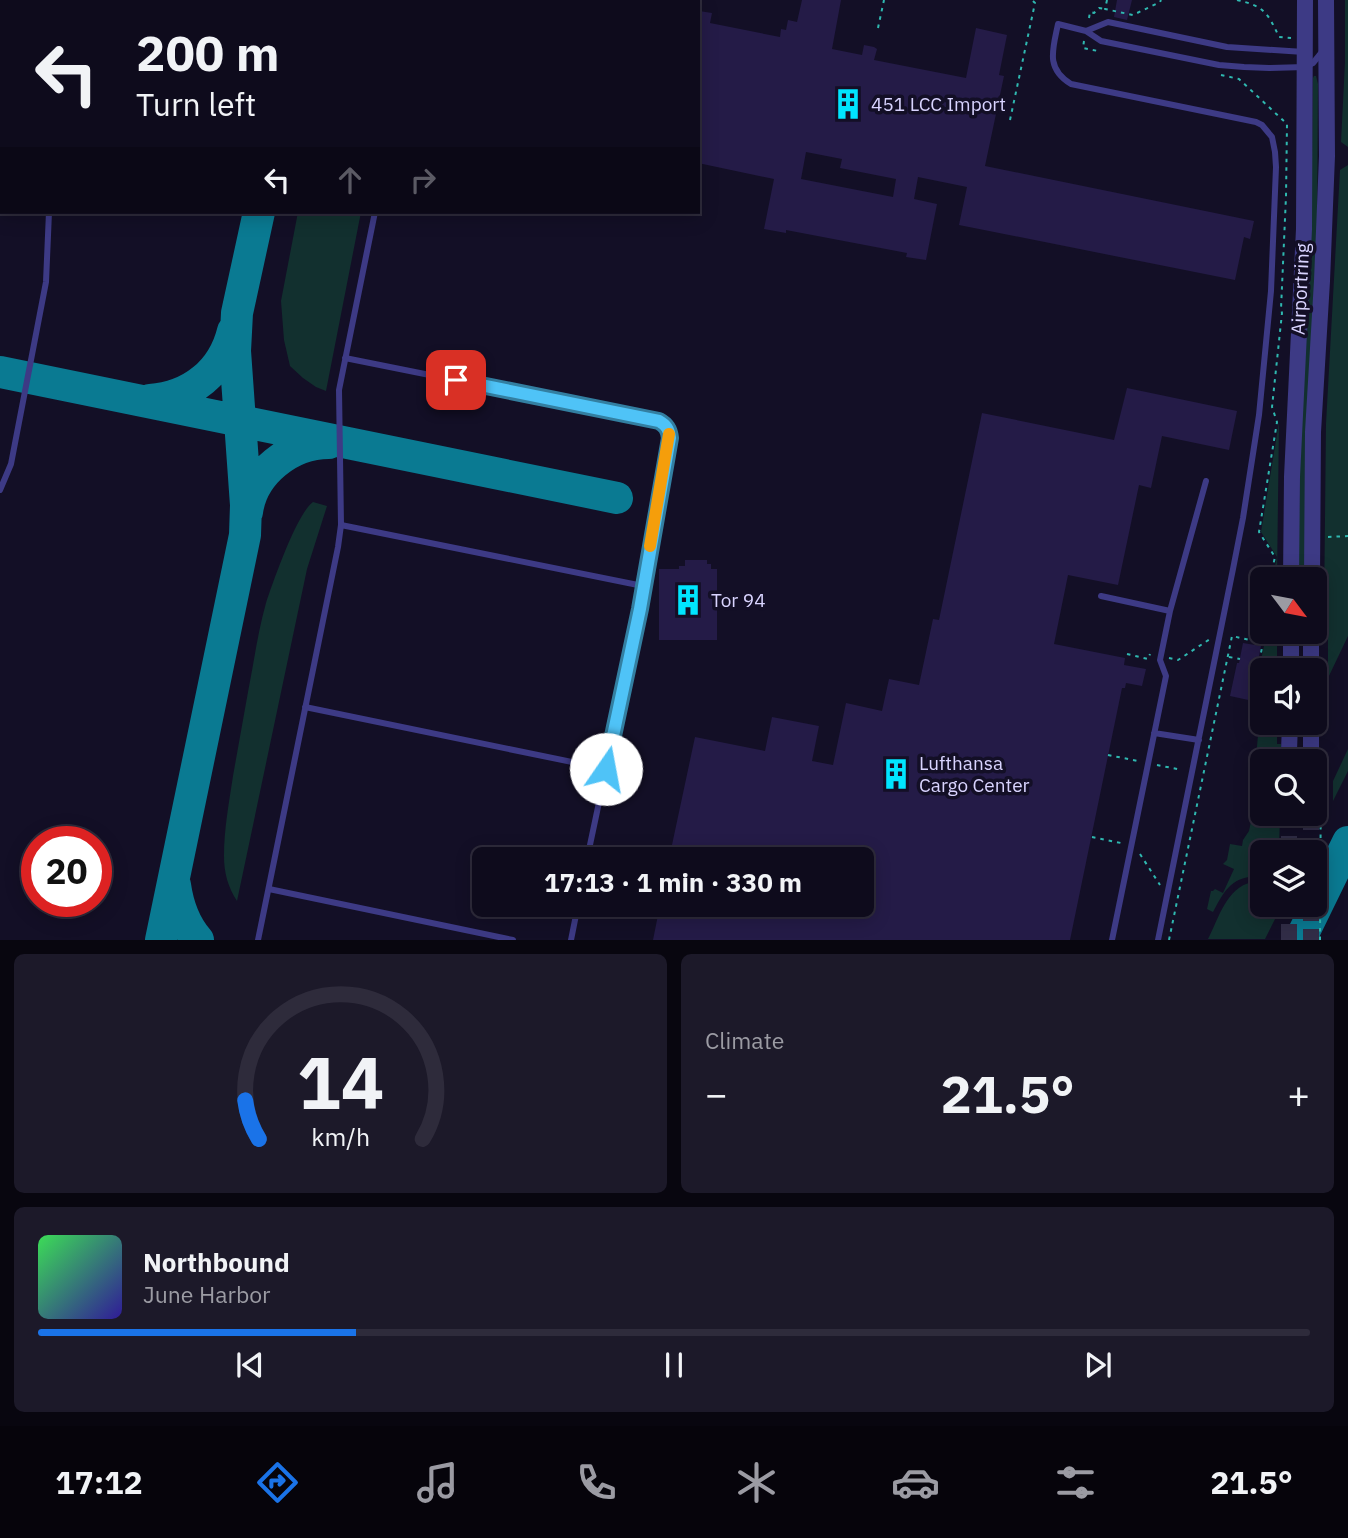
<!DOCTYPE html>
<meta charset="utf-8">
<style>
body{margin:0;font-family:"IBM Plex Sans",sans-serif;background:#1c1929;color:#f1f3f6;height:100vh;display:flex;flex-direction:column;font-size:26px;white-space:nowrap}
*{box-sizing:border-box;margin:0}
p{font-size:23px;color:#9b9ba3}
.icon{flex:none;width:38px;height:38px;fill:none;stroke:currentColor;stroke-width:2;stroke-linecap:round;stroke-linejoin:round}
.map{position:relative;height:940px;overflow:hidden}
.sheet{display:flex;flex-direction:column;gap:14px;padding:14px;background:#08060f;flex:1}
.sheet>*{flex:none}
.guide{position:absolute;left:0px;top:0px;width:700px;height:214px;box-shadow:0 4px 18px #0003,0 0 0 2px #2e2b3b;background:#0e0b1c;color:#f1f3f6;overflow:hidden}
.needle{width:46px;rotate:122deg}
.tools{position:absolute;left:1250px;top:567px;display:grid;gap:14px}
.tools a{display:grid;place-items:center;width:77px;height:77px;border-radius:10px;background:#0e0b1c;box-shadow:0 4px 18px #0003,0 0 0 2px #2e2b3b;font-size:35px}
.speed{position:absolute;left:21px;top:826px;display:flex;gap:14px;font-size:35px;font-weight:700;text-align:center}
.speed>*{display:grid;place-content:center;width:91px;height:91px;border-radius:50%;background:#0e0b1c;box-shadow:0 4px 18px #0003,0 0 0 2px #2e2b3b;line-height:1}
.speed .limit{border:10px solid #d22;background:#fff;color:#111}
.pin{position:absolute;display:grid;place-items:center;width:60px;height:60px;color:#fff;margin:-30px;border-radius:14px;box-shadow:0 4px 10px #0006}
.me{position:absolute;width:77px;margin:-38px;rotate:12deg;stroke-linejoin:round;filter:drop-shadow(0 0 5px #0008)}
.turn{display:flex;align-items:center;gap:24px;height:147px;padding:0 21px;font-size:32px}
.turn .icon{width:91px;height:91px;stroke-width:2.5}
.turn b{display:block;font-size:49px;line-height:60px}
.lanes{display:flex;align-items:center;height:66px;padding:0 21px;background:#0003;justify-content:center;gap:35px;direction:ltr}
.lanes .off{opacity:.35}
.big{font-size:52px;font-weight:700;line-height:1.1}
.sheet .card{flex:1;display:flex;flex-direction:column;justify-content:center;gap:10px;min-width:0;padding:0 24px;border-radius:10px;background:#1c1929}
.sheet .dial{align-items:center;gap:0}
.dial svg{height:182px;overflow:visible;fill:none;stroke:#2e2b3b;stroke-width:7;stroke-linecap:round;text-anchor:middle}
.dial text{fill:#f1f3f6;stroke:none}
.song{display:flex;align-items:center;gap:21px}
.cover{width:84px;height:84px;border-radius:10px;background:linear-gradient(135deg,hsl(130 70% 55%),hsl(250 70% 35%))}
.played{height:7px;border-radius:4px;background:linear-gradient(90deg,#1a73e8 25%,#2e2b3b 25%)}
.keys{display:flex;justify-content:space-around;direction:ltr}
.heat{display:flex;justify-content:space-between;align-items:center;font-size:38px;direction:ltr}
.sheet .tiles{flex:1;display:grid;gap:14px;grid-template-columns:1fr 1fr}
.card:last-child{grid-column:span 2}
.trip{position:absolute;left:472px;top:847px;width:402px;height:70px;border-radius:10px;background:#0e0b1c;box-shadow:0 4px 18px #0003,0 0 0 2px #2e2b3b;font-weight:700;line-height:70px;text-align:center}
.menu{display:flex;height:112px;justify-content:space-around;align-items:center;background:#06040b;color:#9b9ba3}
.menu .icon{width:49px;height:49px}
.menu .active{color:#1a73e8}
.menu b{font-size:32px;color:#f1f3f6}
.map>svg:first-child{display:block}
.green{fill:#12302f}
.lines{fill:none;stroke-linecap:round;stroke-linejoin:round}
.taxiway{stroke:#0a7a92;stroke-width:32}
.building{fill:#241b47;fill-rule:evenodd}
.tertiary-tunnel{stroke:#312d47;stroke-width:16;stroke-dasharray:16 8;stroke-linecap:butt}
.path{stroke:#2fb8b0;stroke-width:2;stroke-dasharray:3.5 5;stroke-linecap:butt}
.service{stroke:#3d3a85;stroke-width:6}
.tertiary{stroke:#3d3a85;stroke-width:16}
.route-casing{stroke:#337fa1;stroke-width:18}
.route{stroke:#4fc3f7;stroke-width:12}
.slow{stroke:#f59e0b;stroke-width:12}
.labels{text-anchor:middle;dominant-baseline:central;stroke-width:7;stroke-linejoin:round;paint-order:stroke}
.poi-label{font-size:19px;fill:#d9d4ff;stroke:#130f26;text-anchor:start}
.street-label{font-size:19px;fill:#d9d4ff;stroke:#130f26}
</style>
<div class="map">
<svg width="1348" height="940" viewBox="0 0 1348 940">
<rect width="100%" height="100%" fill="#130f26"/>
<path class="green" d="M1345,0H1348V147L1341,142L1345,62Z
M1314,76H1316L1318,84L1317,235L1305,568L1298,566L1301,413L1311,235L1313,78Z
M1348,165V636L1328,678V622L1327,613L1324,612L1326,424L1340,170Z
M298,212H361L326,391L316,387L303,378L290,366L284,340L281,301Z
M1279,422L1277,579H1272L1277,557L1261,532Z
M313,502L327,506L307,569L237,901C228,887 224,873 224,856C224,829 229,803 233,776C238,748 243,720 248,692C254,662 258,631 266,603C273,582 297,513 313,502Z
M1262,630V632H1277V670H1262V705L1252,703L1265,641L1260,639Z
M1262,716V723H1277V744H1281V761H1266V758H1256L1258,735Z
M1348,749V771L1333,801V781Z
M1262,782V814H1280L1279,851L1262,852V876C1232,876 1226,888 1213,912L1207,909L1211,891H1213L1215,889L1223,893L1234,869L1223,864L1227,860L1230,844L1242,846L1243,840L1249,831L1259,783Z
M1252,882L1262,884V905H1277V915L1265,939H1208C1219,918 1226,888 1252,882Z"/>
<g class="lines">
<path class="taxiway" d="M301,2V0
M0,372L617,498
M150,400C191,397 223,372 233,331
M247,512C252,473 290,443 329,443
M175,885C178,906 184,924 198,940
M161,940L245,535L246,505L235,351L237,313L259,212
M1300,940L1348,842"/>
</g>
<path class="building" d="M802,0H841L832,49L862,55L864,45L874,47L877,49L874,60L966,78L976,28L1007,35L999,75L1004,76L985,166L1254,221L1250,239L1244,237L1235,280L959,225L967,187L918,177L914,199L937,204L926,260L906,257L907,253L786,230V233L764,229L774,179L698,163V17L699,11L712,13L710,23L780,37L781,29L786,30L788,20L797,22ZM806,152L842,159L840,168L896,179L893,197L801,179Z
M1117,0H1132L1127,20L1114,17Z
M1127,388L1237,411L1229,450L1162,436L1151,488L1139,485L1118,585L1068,575L1054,644L1125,658L1124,665L1146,669L1142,686L1126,683L1125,688H1122L1070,940H653L660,905H863V859H669L695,737L765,751L772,717L819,726L812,761L833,765L846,703L882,711L889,679L919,685L933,619L939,620L982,413L1114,440Z
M685,560H707V564H711V569H717V640H659V569H679V566H685Z
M1243,643L1261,646L1257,667H1260L1253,701L1230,696L1237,663H1239Z"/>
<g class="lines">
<path class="tertiary-tunnel" d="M1311,814V852
M1289,852V814
M1311,905V940
M1289,940V905"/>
<path class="path" d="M1107,0L1105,9L1133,15L1160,2L1161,0
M1237,0C1264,6 1268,13 1279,37L1291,38
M1089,18L1090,12L1094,13L1099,8L1105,9
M878,28L884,0
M1084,41L1083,48L1098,51
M1221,75L1239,79L1287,124L1286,196L1281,309L1282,313L1272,407L1277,422L1259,532L1275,557L1270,579
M1010,120L1035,3L1032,0
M1328,537L1348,536
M1321,622V589
M1257,640L1262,619
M1127,654L1148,659L1150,654
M1229,657L1240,659
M1169,658L1178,660L1210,639
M1321,713V680
M1108,755L1138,761
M1157,765L1182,770
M1092,837L1121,843
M1140,854L1160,885
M1169,940L1232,636L1263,643L1258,667
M1320,940L1321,760"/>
<path class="service" d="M93,2L94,0
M417,2L418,0
M1086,31L1108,22L1227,47L1304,52
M345,358L659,421C666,425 669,429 670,438L640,609L587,859
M0,490L11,464L46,282L49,212
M341,525L643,586
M1101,596L1170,611L1206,481
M305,707L606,769
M1154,733L1199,740
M269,889L513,940
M258,940L338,547L341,525L339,390L375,212
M571,940L578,905
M1112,940L1166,676L1160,660L1170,611
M1158,940L1233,569L1243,518L1259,415L1271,291L1276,167L1275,152L1272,137L1262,125L1256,122L1071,84C1045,68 1053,49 1058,24L1086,31L1101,41L1219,65L1244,67L1269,68L1305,67L1313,63L1322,52"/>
<path class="tertiary" d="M1291,579L1292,477L1304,229L1305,0
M1312,579L1313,432L1322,281L1327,156L1326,0
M1291,670V632
M1311,670V632
M1289,751L1290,723
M1311,751V723"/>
</g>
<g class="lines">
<defs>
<path id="route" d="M456,380L659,421C666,425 669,429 670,438L640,609L606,769"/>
</defs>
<use href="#route" class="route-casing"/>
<use href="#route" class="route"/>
<path class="slow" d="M650,546L669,434"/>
</g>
<defs>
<symbol id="building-bare" viewBox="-9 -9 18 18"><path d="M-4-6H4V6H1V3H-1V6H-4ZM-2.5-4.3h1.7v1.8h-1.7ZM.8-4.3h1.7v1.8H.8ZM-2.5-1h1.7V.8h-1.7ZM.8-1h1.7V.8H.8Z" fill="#00e5ff" stroke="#130f26" stroke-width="2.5" paint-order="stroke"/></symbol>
</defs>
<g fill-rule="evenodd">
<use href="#building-bare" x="826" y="82" width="44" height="44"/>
<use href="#building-bare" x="666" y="578" width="44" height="44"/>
<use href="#building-bare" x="874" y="752" width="44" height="44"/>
</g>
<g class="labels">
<g class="poi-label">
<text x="871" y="104">451 LCC Import</text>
<text x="711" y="600">Tor 94</text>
<text x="919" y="763">Lufthansa<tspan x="919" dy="22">Cargo Center</tspan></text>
</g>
<g class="street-label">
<text transform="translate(1300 289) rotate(-87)">Airportring</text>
</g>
</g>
</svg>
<div class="tools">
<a><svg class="needle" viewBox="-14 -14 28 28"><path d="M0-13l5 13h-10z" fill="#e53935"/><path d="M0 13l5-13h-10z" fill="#9b9ba3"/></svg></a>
<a><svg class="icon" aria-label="sound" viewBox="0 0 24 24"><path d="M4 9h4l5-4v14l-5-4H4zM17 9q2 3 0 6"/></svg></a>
<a><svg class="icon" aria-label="search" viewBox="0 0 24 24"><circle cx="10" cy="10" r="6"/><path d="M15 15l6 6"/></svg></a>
<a><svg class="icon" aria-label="layers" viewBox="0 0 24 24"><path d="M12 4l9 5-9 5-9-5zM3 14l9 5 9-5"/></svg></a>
</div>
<div class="speed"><div class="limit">20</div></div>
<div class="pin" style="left:456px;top:380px;background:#d93025"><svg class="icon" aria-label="arrive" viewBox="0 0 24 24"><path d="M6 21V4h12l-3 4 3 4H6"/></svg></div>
<svg class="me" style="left:606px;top:769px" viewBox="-20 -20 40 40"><circle r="19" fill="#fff"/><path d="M0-13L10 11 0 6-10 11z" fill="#4fc3f7"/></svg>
<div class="trip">17:13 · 1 min · 330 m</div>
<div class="guide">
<div class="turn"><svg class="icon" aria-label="left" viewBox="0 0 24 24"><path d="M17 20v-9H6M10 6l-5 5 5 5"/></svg><div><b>200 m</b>Turn left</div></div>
<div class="lanes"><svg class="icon" aria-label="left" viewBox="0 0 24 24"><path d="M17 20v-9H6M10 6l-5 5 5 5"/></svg><svg class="icon off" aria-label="ahead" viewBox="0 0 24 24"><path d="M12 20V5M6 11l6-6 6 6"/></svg><svg class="icon off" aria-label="right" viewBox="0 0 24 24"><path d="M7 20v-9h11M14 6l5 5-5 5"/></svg></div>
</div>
</div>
<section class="sheet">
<div class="tiles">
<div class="card dial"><svg viewBox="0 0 100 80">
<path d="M14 69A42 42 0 1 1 86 69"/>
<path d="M14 69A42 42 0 0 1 8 52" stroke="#1a73e8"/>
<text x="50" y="56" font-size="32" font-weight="700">14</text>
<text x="50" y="72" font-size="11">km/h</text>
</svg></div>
<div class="card"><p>Climate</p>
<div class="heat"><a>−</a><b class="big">21.5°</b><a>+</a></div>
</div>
<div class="card">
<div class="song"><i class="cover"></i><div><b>Northbound</b><p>June Harbor</p></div></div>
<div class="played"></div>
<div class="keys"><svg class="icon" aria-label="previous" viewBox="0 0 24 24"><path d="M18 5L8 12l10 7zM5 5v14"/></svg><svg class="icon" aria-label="pause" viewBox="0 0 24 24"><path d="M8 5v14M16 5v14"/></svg><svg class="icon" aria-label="next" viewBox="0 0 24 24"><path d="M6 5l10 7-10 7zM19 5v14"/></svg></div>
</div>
</div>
</section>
<nav class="menu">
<b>17:12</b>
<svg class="icon active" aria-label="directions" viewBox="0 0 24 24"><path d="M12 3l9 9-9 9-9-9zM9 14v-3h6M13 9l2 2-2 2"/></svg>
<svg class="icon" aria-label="music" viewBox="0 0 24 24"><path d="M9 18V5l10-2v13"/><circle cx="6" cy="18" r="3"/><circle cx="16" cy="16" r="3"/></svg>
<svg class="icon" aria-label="phone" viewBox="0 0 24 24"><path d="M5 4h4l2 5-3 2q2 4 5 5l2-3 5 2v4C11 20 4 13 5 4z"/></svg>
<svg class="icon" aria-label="climate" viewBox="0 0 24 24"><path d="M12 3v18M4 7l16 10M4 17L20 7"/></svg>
<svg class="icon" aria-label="car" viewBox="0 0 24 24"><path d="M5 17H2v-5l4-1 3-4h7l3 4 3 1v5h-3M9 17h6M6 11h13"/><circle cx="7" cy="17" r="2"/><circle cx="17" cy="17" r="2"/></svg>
<svg class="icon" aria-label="filters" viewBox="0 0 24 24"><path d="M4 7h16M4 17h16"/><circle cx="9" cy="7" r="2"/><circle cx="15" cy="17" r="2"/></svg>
<b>21.5°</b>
</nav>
